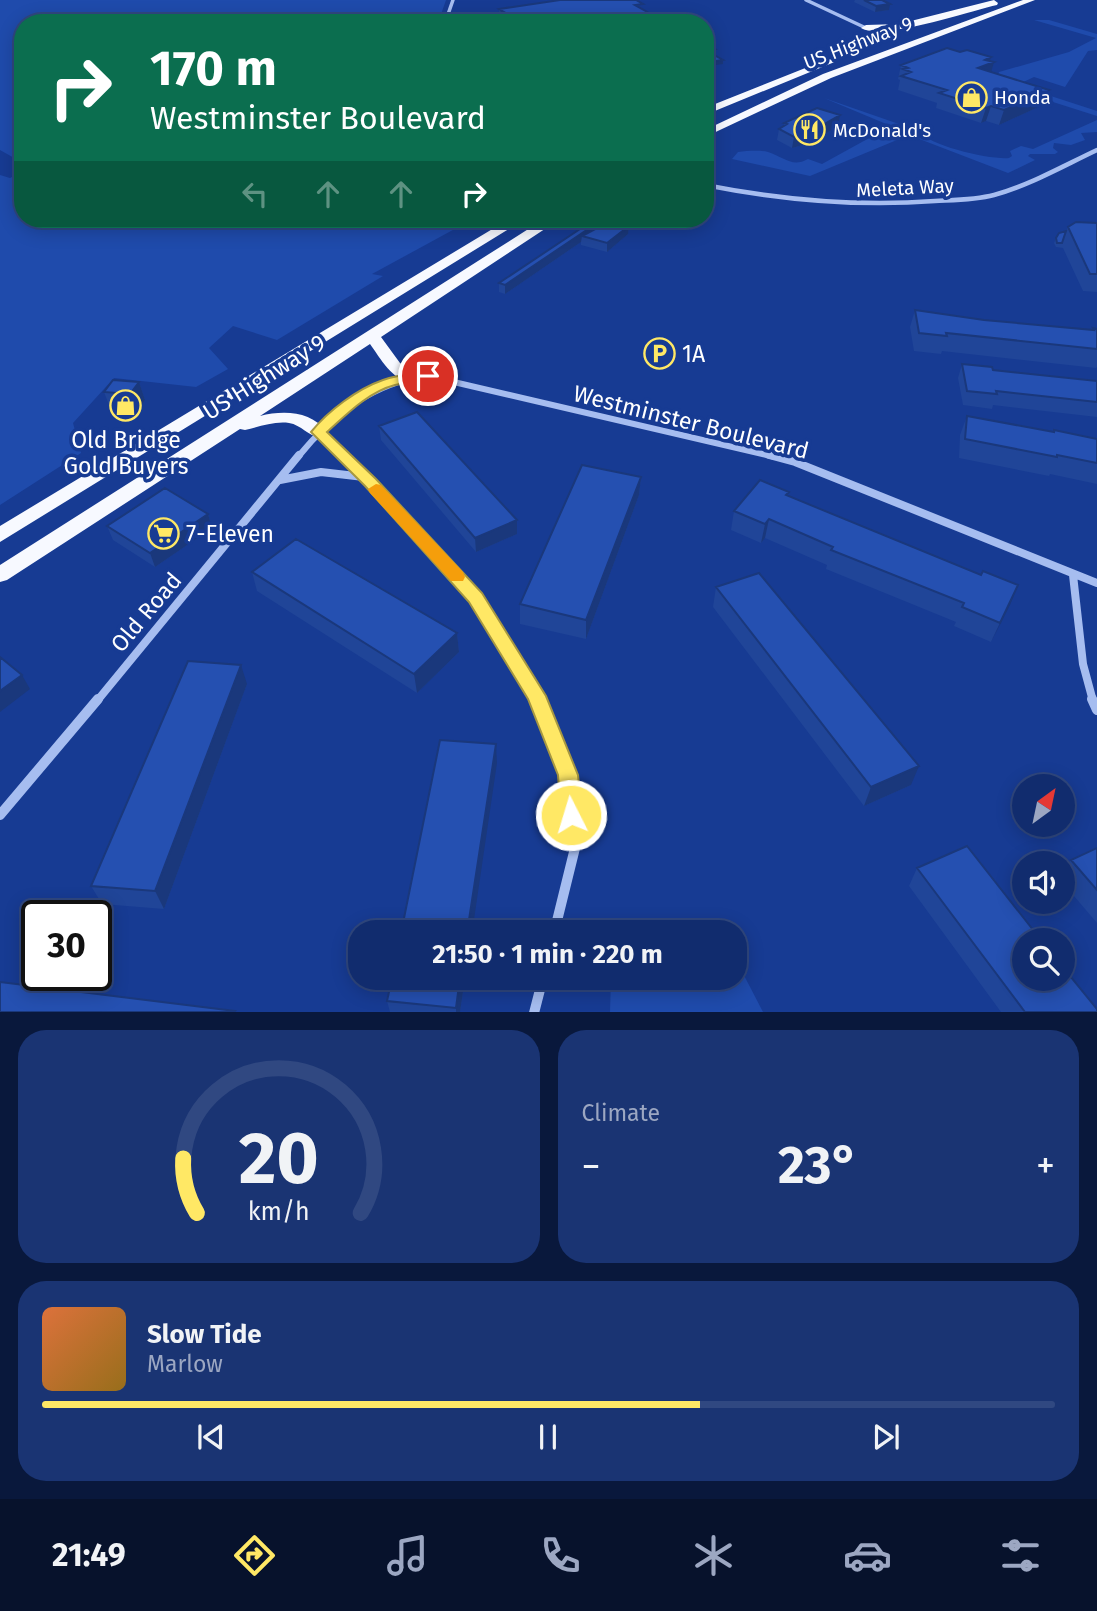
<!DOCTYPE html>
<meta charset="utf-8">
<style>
body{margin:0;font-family:"Fira Sans",sans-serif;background:#1a3473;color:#f1f3f6;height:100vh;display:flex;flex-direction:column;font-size:26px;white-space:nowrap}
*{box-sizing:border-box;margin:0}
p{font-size:23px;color:#9ca7c2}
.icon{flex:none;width:38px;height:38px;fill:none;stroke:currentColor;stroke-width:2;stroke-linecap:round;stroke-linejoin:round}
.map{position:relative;height:1012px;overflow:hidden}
.side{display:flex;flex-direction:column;gap:18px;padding:18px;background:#09183c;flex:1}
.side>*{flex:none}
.banner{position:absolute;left:14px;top:14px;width:700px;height:214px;border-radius:28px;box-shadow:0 4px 18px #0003,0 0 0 2px #304881;background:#0b6e4f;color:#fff;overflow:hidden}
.needle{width:46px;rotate:33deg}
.tools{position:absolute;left:1012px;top:774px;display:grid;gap:14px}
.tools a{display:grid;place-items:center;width:63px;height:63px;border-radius:50%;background:#112c6e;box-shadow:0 4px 18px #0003,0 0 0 2px #304881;font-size:35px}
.speed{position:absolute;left:21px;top:900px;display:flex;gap:14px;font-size:35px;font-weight:700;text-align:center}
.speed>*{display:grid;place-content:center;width:91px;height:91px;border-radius:50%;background:#112c6e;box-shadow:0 4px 18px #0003,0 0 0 2px #304881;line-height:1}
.speed .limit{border:4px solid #111;border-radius:10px;background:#fff;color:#111}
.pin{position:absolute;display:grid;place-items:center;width:60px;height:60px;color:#fff;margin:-30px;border:4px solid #fff;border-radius:50%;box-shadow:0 2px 7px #0007}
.me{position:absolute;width:77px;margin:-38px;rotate:355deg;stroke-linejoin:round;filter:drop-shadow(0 0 5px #0008)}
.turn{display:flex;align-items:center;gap:24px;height:147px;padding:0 21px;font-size:32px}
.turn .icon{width:91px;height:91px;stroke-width:2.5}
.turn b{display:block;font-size:49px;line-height:60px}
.lanes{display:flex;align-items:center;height:66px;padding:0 21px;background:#0003;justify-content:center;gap:35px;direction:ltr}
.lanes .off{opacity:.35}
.big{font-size:52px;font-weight:700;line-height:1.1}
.side .widget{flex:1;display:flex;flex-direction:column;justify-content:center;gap:10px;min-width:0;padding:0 24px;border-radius:28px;background:#1a3473}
.side .dial{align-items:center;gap:0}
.dial svg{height:182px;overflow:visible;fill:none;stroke:#304881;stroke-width:7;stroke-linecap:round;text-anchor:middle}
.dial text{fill:#f1f3f6;stroke:none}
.song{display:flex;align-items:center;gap:21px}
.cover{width:84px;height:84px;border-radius:10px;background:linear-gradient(135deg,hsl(20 70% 55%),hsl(40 70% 35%))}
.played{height:7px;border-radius:4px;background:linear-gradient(90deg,#ffe865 65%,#304881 65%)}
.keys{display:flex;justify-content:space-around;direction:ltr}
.heat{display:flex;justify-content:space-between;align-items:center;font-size:38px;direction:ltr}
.side .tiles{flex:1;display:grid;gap:18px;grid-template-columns:1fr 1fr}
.widget:last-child{grid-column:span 2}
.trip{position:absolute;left:348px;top:920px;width:399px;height:70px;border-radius:28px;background:#112c6e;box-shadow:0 4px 18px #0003,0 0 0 2px #304881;font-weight:700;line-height:70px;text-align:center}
.tabs{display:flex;height:112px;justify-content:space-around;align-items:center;background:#07122c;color:#9ca7c2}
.tabs .icon{width:49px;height:49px}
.tabs .on{color:#ffe865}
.tabs b{font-size:32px;color:#f1f3f6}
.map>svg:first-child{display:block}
.green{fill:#1f4bac}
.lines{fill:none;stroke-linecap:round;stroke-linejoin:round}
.minor-far4{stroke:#a6bdf0;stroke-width:3.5}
.minor-far3{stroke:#a6bdf0;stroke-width:4.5}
.minor-far2{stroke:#a6bdf0;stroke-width:6}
.minor-far1{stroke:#a6bdf0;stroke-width:8}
.minor{stroke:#a6bdf0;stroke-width:10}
.trunk{fill:#f7f9ff;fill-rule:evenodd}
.wall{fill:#204598}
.shaded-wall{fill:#1a387c}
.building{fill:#2550b1;stroke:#1a387c;stroke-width:2}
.route{fill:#ffe865;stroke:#a69742;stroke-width:2}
.slow{fill:#f59e0b}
.labels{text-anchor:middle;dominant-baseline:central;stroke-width:7;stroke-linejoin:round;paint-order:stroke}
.far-street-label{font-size:19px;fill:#fff;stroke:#173b93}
.far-poi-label{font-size:19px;fill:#fff;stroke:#173b93;text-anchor:start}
.poi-label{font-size:23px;fill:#fff;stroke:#173b93;text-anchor:start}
.street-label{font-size:23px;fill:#fff;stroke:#173b93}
</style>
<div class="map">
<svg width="1097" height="1013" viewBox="0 0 1097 1013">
<rect width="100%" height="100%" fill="#173b93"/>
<path class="green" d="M0,0H446L438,23H23V163L0,150Z
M1034,20H1049L1097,34V50L1088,51L1065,87L1034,77L1017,85L1097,111V116L1009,88L996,80L999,72L1069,52L1096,38Z
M824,98L919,131C929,146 991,160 1009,158L1012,156L1010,151L1021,146L1033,149L1097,120V132L1081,133L1085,140L1071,145L1054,143L1053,148L1058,152L1055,154H1030L1028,156L1035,160L1008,173L909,135L810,176L732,159L738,152C747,151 760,150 768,152C784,157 792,168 808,159L822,164L891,126Z
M23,171V219H473L372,274L383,276L277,340L233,326L209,348L228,369L196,387L114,378L73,423L81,453L0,505V175L10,178Z
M735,958L763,1012H610L611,978H735Z"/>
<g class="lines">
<path class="minor-far4" d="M806,0L866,28
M445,23L453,0"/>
<path class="minor-far3" d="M705,185C781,200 857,207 935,201C954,200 975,200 994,195C1030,185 1063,166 1097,150"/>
<path class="minor-far2" d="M318,432L343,457
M298,457C332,415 373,382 428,376L775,457"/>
<path class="minor-far1" d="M341,455L476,597L539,701
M769,455L795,462L1097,583
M280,480L321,472L364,477
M1073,575L1083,664L1093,701
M97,701L299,455"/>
<path class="minor" d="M538,699L568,775L575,848L554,933
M1092,699L1097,710
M0,815L98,699
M534,1013L543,978"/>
<path class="trunk" d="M994,0L998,3L997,5C970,11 882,41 861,28L866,25L899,24Z
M1023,0H1035L831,78L705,137V130L823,74Z
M828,59L837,61L705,115V108Z
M509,219H525L0,542V526Z
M544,219H560L381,337L400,363L419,377L417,381C395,386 381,359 370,344L260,416C284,410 311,411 327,432L324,436C310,440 303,425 289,423C274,421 259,427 245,430L240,429L7,580L0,582V565Z"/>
</g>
<path class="wall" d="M855,0H882L889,10L875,12L854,2Z
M499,9L643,10L667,23H481V16L499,13Z
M990,61L991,72L1045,104L999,125L986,121L981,123L936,108L937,103L898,90L900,80L898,79L901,65Z
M784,123L838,126L810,143L792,148L777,140L779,129L784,125Z
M595,219H615L613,220L629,226L628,234L607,252L581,245V242L505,294L499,292V283Z
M1097,223V292L1083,291L1063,248L1056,247L1054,243L1056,238L1066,231L1068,227Z
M915,310L984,320L1092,330L1093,328L1097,329V367L1096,368L942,351L941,354L914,351L910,327Z
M962,364L993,370L1097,381V417L993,405L992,409L963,405L958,378Z
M139,382L145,400L136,412L111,410L104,392Z
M967,416L1053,432L1054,430L1097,439V484L1050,474L1049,476L959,458L960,435Z
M379,426L517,534L476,552L381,440Z
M641,477L639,495L586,639L520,624V604Z
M788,496L981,575L1018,585L991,642L954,626L956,622L826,569L827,565L765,538L761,543L731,530L734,511Z
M208,514L212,528L155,567L113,540L107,526Z
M252,572L457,633L459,652L417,693L257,591Z
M716,587L911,785L864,806L713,607Z
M247,684L164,909L102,904L91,886Z
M1097,848V923L1062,882V873L1071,860Z
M917,868L1097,1012H1001L909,886Z
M392,978H465L460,1012H390L387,1001Z"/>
<path class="shaded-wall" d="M890,4L889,10L875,12L876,6Z
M715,49L713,63L707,64L705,75V51Z
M991,57L989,64L994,62L990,76L978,68L985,60Z
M723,60V64L716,65V61Z
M1049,90L1045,104L999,125L1004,110Z
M991,106L986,121L981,123L986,108Z
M840,115L838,126L810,143L792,148L794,137Z
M603,219H615L587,238L582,236L581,242L505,294V285Z
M629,226L628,234L607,252V243Z
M139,382L145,400L136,412L130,394Z
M641,477L639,495L586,639V620Z
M208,514L212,528L155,567L150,553Z
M769,519L765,538L761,543L765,524Z
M517,520V534L476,552L475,538Z
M1018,585L1010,605L991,642Z
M457,633L459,652L417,693L414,674Z
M241,665L247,684L164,909L155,891Z
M22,675L30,689L0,712V691Z
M496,744L497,763L472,933H467Z
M919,766L911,785L864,806L871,787Z
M460,978H465L460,1012H456V1008Z"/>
<path class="building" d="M560,0H636L643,4L635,5L667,23H501L487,20L481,16L504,12L499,9Z
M864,0H882L890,4L876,6Z
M705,44L715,49L705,51Z
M947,48L960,52L967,50L991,57L985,60L994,62L978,68L1049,90L1004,110L991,106L986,108L939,93L947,90L901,76L911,72L903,69L908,68L901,65Z
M714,55L723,60L716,61L714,60Z
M817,108L840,115L812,131L794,137L779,129L787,124L784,123Z
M595,219H603L505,285L499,283Z
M612,220L629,226L607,243L582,236Z
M1076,222L1097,223V274H1090L1068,227Z
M1066,231L1062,243H1057L1056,238L1059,233Z
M915,310L984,320L1094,330L1093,328L1097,329V349L946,333L947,336L919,333Z
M962,364L992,367L993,370L1097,381V402L996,391L997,394L967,391Z
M113,380L139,382L130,394L104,392Z
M417,412L517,520L475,538L379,426Z
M967,416L1054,432V430L1097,439V463L1057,455V457L965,439Z
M582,465L641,477L586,620L520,604Z
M760,480L789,492L786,495L981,575L983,571L1018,585L1000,623L962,607L964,603L831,550L833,547L769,519L765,524L734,511Z
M165,488L208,514L150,553L107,526Z
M296,539L457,633L414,674L252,572Z
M759,573L919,766L871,787L716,587Z
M0,657L22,675L0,691Z
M188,661L241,665L155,891L91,886Z
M440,740L496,744L467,933H401Z
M967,846L1041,940H1024V978H1062V966L1097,1009V1012H1025L917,868Z
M1097,848V890L1071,860Z
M392,978H460L456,1008L387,1001Z
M0,982L235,1011L234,1012H0Z"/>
<path class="route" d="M428,372L435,376L433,379C420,382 407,383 395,385C368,392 346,415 327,432L376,479L482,593L546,696L578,775L582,815L579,822L571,825L564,822L561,815L558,775L528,699L469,602L365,486L311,432C328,411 357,389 383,380C397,375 414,374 428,372Z"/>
<path class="slow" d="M376,484L381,485L463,572L465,577L463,581H451L370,493L368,489Z"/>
<defs>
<symbol id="shop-ring" viewBox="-11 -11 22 22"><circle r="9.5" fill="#173b93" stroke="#ffe865" stroke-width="1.5"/><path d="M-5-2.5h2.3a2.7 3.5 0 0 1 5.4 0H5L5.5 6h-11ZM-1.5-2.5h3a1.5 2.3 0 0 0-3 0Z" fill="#ffe865"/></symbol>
<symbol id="restaurant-ring" viewBox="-11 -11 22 22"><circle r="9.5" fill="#173b93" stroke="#ffe865" stroke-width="1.5"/><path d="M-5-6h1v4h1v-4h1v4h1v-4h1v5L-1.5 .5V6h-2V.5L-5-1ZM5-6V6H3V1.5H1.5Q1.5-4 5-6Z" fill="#ffe865"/></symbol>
<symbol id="parking-ring" viewBox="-11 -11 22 22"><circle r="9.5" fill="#173b93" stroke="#ffe865" stroke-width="1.5"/><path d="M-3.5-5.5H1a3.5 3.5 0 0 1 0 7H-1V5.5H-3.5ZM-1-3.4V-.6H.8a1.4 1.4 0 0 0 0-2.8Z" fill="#ffe865"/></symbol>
<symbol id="supermarket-ring" viewBox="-11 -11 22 22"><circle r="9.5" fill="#173b93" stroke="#ffe865" stroke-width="1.5"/><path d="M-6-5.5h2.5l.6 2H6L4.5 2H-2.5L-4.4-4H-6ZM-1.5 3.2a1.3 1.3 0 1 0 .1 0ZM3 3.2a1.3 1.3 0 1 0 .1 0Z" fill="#ffe865"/></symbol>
</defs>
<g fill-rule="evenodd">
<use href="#shop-ring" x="954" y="80" width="35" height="35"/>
<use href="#restaurant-ring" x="792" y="112" width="35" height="35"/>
<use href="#parking-ring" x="642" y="336" width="35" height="35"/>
<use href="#shop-ring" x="108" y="388" width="35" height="35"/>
<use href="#supermarket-ring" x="146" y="516" width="35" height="35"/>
</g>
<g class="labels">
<g class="far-street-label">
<text transform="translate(858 43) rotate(-21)">US Highway 9</text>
<text transform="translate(905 188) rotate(-3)">Meleta Way</text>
</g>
<g class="far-poi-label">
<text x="994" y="97">Honda</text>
<text x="833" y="130">McDonald's</text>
</g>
<g class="poi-label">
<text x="682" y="354">1A</text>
<text x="126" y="440" text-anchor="middle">Old Bridge<tspan x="126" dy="26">Gold Buyers</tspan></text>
<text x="186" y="534">7-Eleven</text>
</g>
<g class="street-label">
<text transform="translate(264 377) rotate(-32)">US Highway 9</text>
<text transform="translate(691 422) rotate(14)">Westminster Boulevard</text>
<text transform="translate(146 612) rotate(-50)">Old Road</text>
</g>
</g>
</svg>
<div class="tools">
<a><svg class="needle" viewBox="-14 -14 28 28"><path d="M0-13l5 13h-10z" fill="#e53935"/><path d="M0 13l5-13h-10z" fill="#9ca7c2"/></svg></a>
<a><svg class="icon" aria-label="sound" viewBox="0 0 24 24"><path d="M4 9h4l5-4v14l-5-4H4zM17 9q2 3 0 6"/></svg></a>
<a><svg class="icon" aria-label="search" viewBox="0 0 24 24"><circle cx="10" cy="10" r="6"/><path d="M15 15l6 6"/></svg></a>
</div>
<div class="speed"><div class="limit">30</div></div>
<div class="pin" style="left:428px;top:376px;background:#d93025"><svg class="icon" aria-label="arrive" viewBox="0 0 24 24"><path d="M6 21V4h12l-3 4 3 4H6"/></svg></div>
<svg class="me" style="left:571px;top:815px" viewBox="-20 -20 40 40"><circle r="17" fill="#ffe865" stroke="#fff" stroke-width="3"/><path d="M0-11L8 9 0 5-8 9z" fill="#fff"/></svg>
<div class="trip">21:50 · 1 min · 220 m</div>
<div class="banner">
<div class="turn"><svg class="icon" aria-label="right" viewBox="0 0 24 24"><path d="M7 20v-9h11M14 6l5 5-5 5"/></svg><div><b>170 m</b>Westminster Boulevard</div></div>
<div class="lanes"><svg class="icon off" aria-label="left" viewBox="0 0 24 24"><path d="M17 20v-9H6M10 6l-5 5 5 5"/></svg><svg class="icon off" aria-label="ahead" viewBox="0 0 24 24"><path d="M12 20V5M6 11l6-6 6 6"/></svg><svg class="icon off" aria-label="ahead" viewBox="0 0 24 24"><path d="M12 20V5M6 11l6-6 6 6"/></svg><svg class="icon" aria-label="right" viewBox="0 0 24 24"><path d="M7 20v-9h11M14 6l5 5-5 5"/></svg></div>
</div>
</div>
<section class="side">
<div class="tiles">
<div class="widget dial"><svg viewBox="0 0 100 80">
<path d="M14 69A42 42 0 1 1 86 69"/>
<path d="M14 69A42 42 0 0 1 8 45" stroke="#ffe865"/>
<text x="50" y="56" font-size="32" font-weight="700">20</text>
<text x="50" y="72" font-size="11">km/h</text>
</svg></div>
<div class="widget"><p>Climate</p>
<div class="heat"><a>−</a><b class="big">23°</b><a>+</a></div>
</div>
<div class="widget">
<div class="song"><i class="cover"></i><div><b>Slow Tide</b><p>Marlow</p></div></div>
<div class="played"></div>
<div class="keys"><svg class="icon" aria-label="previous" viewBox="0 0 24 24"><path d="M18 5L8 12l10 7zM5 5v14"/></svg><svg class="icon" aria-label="pause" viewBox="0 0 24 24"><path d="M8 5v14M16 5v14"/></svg><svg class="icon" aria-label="next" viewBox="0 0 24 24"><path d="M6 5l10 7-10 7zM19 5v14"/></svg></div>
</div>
</div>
</section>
<nav class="tabs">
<b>21:49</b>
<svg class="icon on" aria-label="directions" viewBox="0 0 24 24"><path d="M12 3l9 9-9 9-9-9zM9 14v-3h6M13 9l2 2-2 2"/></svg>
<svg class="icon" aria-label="music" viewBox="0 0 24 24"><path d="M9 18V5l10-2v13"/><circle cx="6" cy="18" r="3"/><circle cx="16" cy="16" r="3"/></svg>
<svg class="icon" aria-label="phone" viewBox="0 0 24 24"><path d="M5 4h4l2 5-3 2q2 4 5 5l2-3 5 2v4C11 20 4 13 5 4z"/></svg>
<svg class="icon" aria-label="climate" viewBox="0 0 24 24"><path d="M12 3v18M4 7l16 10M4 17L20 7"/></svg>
<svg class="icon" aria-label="car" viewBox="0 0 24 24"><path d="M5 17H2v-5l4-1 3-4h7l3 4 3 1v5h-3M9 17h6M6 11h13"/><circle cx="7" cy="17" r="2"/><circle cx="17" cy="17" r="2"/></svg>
<svg class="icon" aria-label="filters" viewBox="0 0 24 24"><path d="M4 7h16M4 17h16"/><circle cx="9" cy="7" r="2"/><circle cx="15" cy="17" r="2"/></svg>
</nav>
